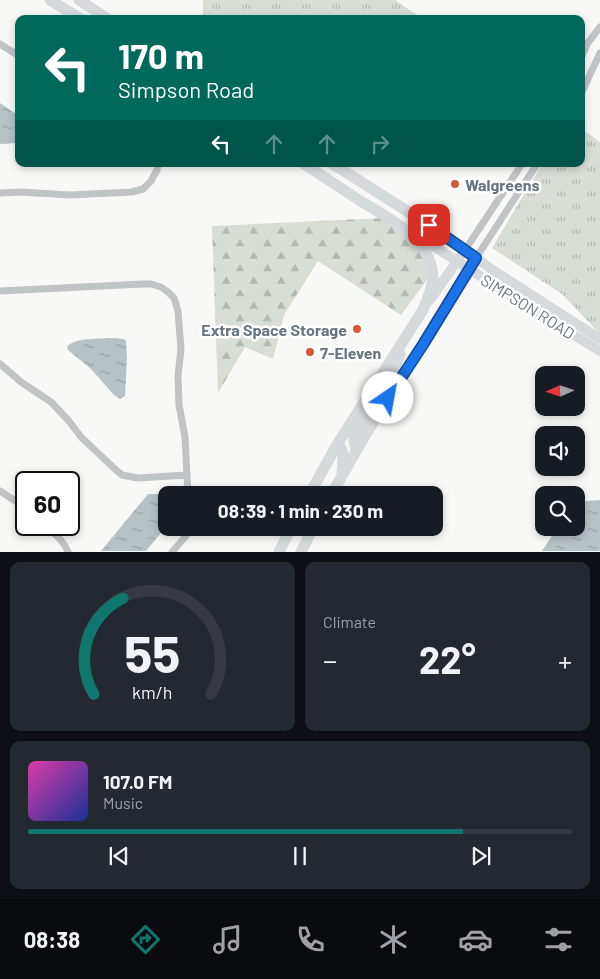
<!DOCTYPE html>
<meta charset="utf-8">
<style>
body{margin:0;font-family:Barlow,sans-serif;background:#242831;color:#f1f3f6;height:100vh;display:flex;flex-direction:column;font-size:19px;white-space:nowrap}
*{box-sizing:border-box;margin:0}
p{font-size:16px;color:#9ea1a6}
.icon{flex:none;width:28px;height:28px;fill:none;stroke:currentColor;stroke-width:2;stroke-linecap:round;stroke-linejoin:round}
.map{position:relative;height:552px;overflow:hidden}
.side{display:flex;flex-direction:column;gap:10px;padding:10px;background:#0d0f14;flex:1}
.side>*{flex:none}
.hud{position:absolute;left:15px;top:15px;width:570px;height:152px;border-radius:10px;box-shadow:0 2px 8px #0003;background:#00695c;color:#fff;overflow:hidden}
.needle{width:32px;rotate:267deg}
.tools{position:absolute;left:535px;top:366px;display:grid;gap:10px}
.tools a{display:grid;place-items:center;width:50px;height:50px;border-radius:10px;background:#171b24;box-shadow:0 2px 8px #0003;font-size:25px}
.speed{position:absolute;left:15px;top:471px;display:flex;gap:10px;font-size:25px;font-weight:700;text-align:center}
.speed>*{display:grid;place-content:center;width:65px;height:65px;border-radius:50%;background:#171b24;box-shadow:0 2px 8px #0003;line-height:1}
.speed .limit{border:2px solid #111;border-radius:8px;background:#fff;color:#111}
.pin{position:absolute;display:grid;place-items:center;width:42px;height:42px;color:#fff;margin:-21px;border-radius:10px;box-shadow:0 2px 8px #0006}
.me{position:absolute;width:55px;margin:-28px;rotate:33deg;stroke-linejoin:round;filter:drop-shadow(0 0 4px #0008)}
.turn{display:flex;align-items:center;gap:18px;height:105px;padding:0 20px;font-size:22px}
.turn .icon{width:65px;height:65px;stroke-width:2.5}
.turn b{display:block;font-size:35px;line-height:42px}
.lanes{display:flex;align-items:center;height:48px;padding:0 20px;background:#0003;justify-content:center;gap:25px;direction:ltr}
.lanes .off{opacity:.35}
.big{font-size:38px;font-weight:700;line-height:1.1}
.side .card{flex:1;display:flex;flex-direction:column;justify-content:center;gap:8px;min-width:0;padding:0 18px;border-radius:10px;background:#242831}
.side .dial{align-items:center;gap:0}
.dial svg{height:130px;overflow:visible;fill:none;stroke:#363941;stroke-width:7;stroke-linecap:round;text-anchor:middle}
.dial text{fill:#f1f3f6;stroke:none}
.song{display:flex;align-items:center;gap:15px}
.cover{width:60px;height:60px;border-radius:8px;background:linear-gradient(135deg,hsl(320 70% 55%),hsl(230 70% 35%))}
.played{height:5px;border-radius:2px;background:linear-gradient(90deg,#0f766e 80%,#363941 80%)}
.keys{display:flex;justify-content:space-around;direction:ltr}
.heat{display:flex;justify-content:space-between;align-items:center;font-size:28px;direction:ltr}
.side .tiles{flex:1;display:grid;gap:10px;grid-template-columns:1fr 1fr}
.card:last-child{grid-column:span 2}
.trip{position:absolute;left:158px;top:486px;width:285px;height:50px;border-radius:10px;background:#171b24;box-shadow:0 2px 8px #0003;font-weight:700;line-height:50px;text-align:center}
.tab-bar{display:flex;height:80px;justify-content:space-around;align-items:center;background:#090b0e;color:#9ea1a6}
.tab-bar .icon{width:35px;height:35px}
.tab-bar .selected{color:#0f766e}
.tab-bar b{font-size:22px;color:#f1f3f6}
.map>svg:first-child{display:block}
.grass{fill:url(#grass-tufts)}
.forest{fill:url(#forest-firs)}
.water{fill:url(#water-ripples)}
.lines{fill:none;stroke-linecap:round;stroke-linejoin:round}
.street{stroke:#c0c4c7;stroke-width:7}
.secondary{stroke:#d6dadd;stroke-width:10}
.primary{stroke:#d6dadd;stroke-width:11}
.route-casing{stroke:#114b97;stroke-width:12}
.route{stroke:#1a73e8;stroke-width:9}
.poi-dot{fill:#d55839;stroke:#fff;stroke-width:2}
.labels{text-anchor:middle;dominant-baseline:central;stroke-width:5;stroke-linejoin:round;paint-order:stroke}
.poi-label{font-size:16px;font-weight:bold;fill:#66757f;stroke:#fff;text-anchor:start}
.street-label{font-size:16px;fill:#66757f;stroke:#fff}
</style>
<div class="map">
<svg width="600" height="552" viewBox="0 0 600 552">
<defs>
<pattern id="grass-tufts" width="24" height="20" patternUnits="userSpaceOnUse" patternTransform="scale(1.25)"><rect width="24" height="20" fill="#d8ddd6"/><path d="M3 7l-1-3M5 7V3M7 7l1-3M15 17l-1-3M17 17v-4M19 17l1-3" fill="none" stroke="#b3b8b3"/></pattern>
<pattern id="forest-firs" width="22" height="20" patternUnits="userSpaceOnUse" patternTransform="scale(1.25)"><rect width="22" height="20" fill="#d8ddd6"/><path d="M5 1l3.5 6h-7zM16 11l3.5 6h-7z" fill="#b3b8b3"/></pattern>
<pattern id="water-ripples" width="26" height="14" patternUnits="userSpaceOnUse" patternTransform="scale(1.25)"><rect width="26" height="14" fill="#b7c2c6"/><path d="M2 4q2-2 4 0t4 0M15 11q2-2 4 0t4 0" fill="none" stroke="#99a2a6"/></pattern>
</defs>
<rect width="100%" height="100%" fill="#f8f8f6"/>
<path class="grass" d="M203,0H395L423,19H203Z
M581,128L600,142V334L562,294L492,248L542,164H581Z"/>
<path class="forest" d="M383,218L405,232L423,257L429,277L401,315L318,261L284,315L273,359L245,347L218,393L212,226Z"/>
<path class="water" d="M0,103L19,116V143L0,144Z
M114,338L124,339L126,341L127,357L125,396L120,399L114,395L91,369L68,350L67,347C74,337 102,339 114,338Z
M148,494H159L166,495V527L146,551H101Z
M600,500V551H542L557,528H576V502Z"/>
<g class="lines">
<path class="street" d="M0,44L19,56
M581,58L587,44L600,27
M581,94L600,53
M0,193L20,192L70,195L132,192L143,189L151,181L157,170L158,164
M465,250L522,164
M476,258L537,164
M0,291L143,284H151L161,287L168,292L174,298L178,311L181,349L178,376L179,405L185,437L188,495
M0,364L21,382L51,402L69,421L81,437L116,470L122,475L138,478L187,475
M0,491L26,508
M45,525C53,533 64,540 68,552
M172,552L186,536L188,528"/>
<path class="secondary" d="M413,233L538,313L600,351
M476,258L491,269L600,339
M429,301L460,257"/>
<path class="primary" d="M50,0L81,19
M79,0L108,19
M304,164C323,176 342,189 362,202C387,217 426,237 432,269C435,283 428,297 423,310L338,443L309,495
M338,443C345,452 343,460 342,472
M356,451L354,441V435C368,407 391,384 400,354
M331,495L366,434L424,343L476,258L429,225L333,164
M279,552L291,528
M301,552L313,528"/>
</g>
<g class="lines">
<defs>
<path id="route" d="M388,398L424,343L476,258L429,225"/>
</defs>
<use href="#route" class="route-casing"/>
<use href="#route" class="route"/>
</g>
<g class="poi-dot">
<circle cx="455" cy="184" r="5"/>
<circle cx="357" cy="329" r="5"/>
<circle cx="310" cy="352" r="5"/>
</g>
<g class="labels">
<g class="poi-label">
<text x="465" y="184">Walgreens</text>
<text x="347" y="329" text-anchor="end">Extra Space Storage</text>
<text x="320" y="352">7-Eleven</text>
</g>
<g class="street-label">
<text transform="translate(528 306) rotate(32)">SIMPSON ROAD</text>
</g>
</g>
</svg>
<div class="tools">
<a><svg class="needle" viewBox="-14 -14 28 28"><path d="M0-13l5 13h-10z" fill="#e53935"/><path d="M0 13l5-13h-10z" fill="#9ea1a6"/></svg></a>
<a><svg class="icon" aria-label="sound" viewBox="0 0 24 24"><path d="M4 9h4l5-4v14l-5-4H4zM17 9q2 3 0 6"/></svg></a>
<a><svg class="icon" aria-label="search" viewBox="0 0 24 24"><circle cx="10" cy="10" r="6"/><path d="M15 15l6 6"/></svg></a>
</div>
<div class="speed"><div class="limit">60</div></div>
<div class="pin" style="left:429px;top:225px;background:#d93025"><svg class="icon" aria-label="arrive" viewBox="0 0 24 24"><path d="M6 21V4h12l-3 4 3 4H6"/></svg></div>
<svg class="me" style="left:388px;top:398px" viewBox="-20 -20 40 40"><circle r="19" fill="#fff"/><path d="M0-13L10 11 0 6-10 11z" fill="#1a73e8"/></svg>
<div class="trip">08:39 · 1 min · 230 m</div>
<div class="hud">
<div class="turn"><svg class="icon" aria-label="left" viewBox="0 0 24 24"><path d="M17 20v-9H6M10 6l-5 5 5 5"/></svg><div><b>170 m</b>Simpson Road</div></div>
<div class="lanes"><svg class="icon" aria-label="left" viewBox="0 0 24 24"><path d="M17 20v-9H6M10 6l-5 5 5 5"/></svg><svg class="icon off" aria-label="ahead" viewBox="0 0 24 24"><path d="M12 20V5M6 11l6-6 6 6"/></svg><svg class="icon off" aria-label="ahead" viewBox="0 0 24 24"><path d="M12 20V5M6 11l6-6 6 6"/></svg><svg class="icon off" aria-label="right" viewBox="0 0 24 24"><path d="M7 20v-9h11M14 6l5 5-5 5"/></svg></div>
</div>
</div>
<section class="side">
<div class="tiles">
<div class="card dial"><svg viewBox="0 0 100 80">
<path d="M14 69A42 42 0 1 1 86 69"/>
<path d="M14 69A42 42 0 0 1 32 10" stroke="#0f766e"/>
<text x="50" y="56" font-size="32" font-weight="700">55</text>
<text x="50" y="72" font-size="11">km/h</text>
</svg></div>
<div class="card"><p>Climate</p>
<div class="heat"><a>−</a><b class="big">22°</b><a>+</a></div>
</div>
<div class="card">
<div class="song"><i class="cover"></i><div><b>107.0 FM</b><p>Music</p></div></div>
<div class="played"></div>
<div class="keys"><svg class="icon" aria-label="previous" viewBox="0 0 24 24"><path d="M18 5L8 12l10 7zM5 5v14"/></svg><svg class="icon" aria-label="pause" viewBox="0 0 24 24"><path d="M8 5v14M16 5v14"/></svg><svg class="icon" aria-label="next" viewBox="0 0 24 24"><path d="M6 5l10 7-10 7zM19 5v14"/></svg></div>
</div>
</div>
</section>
<nav class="tab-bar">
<b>08:38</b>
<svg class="icon selected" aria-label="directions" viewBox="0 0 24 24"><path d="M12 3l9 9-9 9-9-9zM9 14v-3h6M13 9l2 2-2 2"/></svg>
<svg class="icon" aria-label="music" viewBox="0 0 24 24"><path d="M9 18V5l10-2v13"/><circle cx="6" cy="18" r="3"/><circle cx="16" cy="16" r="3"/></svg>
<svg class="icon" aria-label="phone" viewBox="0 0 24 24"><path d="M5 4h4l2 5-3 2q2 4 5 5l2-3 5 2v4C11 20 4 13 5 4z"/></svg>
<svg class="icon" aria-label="climate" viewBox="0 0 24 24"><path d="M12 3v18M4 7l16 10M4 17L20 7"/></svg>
<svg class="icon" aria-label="car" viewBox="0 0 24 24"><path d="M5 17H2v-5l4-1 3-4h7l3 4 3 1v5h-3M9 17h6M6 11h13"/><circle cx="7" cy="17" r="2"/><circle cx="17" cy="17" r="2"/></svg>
<svg class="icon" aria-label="filters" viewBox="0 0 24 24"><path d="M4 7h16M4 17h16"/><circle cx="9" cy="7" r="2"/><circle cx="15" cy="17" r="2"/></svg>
</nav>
